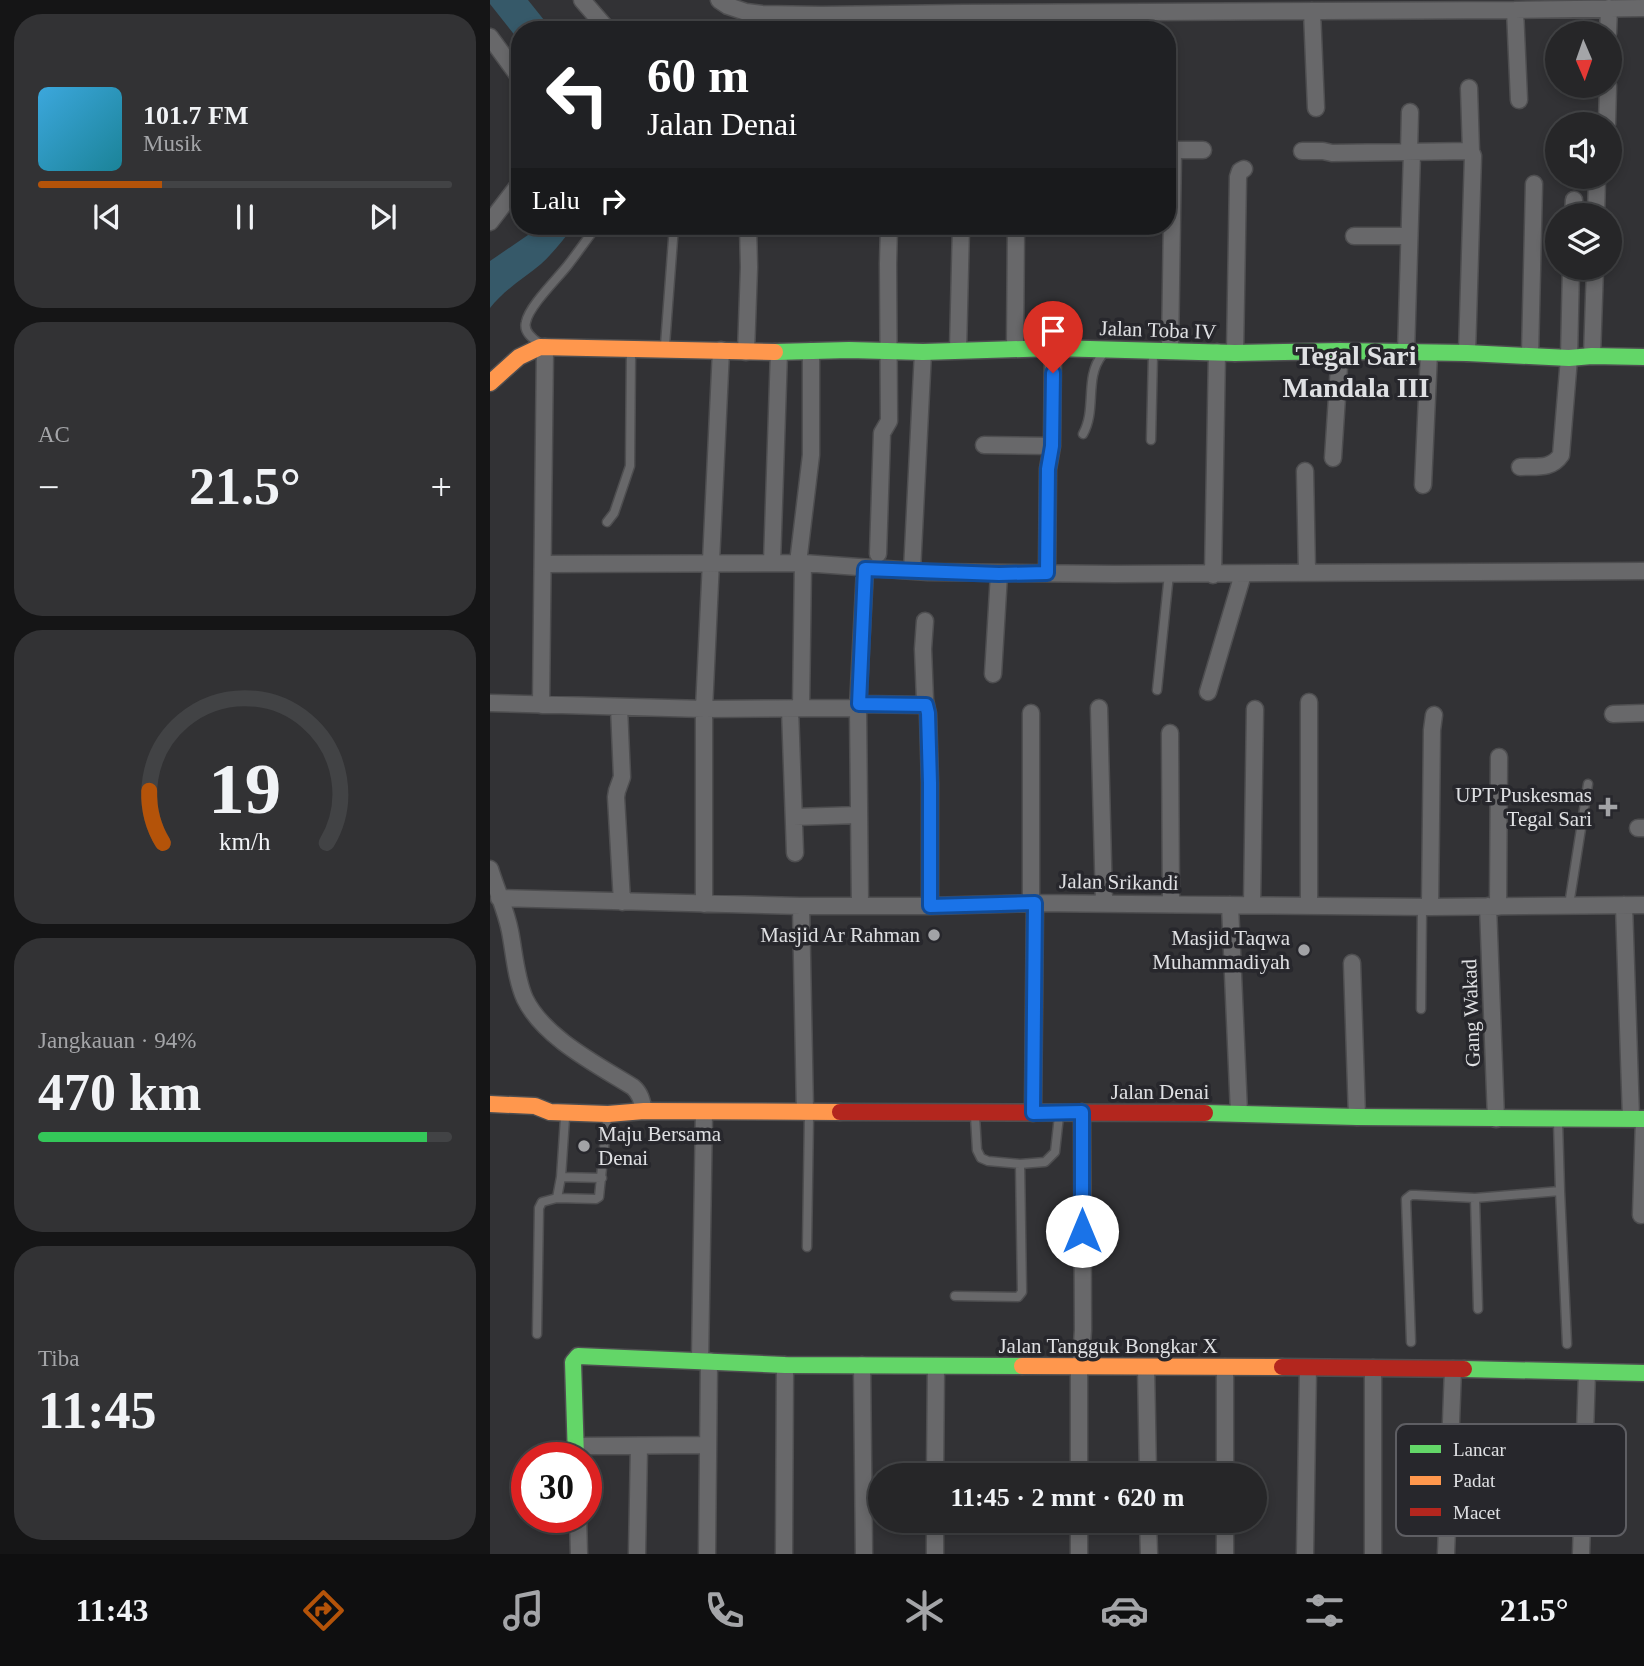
<!DOCTYPE html>
<html lang="id">
<meta charset="utf-8">
<style>
body{margin:0;font-family:"Times New Roman",serif;background:#323234;color:#f1f3f6;height:100vh;display:flex;flex-direction:column;font-size:26px;white-space:nowrap}
*{box-sizing:border-box;margin:0}
p{font-size:23px;color:#a4a5a8}
.icon{flex:none;width:38px;height:38px;fill:none;stroke:currentColor;stroke-width:2;stroke-linecap:round;stroke-linejoin:round}
.map{position:relative;flex:1;overflow:hidden}
.side{display:flex;flex-direction:column;gap:14px;padding:14px;background:#151516;width:490px}
.side>*{flex:none}
.hud{position:absolute;left:21px;top:21px;width:665px;height:214px;border-radius:28px;box-shadow:0 4px 10px #0003,0 0 0 2px #424345;background:#202124;color:#fff;overflow:hidden}
.needle{width:46px;rotate:178deg}
.fabs{position:absolute;left:1055px;top:21px;display:grid;gap:14px}
.fabs a{display:grid;place-items:center;width:77px;height:77px;border-radius:50%;background:#262628;box-shadow:0 4px 10px #0003,0 0 0 2px #424345;font-size:35px}
.speed{position:absolute;left:21px;top:1442px;display:flex;gap:14px;font-size:35px;font-weight:700;text-align:center}
.speed>*{display:grid;place-content:center;width:91px;height:91px;border-radius:50%;background:#262628;box-shadow:0 4px 10px #0003,0 0 0 2px #424345;line-height:1}
.speed .limit{border:10px solid #d22;background:#fff;color:#111}
.pin{position:absolute;display:grid;place-items:center;width:60px;height:60px;color:#fff;margin:-72px -30px;border-radius:50% 50% 50% 0;rotate:-45deg;box-shadow:0 0 7px #0007}
.pin .icon{rotate:45deg}
.me{position:absolute;width:77px;margin:-38px;rotate:0deg;stroke-linejoin:round;filter:drop-shadow(0 0 5px #0008)}
.turn{display:flex;align-items:center;gap:24px;height:147px;padding:0 21px;font-size:32px}
.turn .icon{width:91px;height:91px;stroke-width:2.5}
.turn b{display:block;font-size:49px;line-height:60px}
.then{display:flex;align-items:center;height:66px;padding:0 21px;background:#0003;gap:14px;font-size:26px}
.big{font-size:52px;font-weight:600;line-height:1.1}
.side .widget{flex:1;display:flex;flex-direction:column;justify-content:center;gap:10px;min-width:0;padding:0 24px;border-radius:28px;background:#323234}
.side .dial{align-items:center;gap:0}
.dial svg{height:182px;overflow:visible;fill:none;stroke:#424345;stroke-width:7;stroke-linecap:round;text-anchor:middle}
.dial text{fill:#f1f3f6;stroke:none}
.song{display:flex;align-items:center;gap:21px}
.cover{width:84px;height:84px;border-radius:10px;background:linear-gradient(135deg,hsl(200 70% 55%),hsl(190 70% 35%))}
.played{height:7px;border-radius:4px;background:linear-gradient(90deg,#b45309 30%,#424345 30%)}
.keys{display:flex;justify-content:space-around;direction:ltr}
.heat{display:flex;justify-content:space-between;align-items:center;font-size:38px;direction:ltr}
.charge{height:10px;border-radius:5px;background:linear-gradient(90deg,#34c759 94%,#424345 0)}
.trip{position:absolute;left:378px;top:1463px;width:399px;height:70px;border-radius:35px;background:#262628;box-shadow:0 4px 10px #0003,0 0 0 2px #424345;font-weight:600;line-height:70px;text-align:center}
.dock{display:flex;height:112px;justify-content:space-around;align-items:center;background:#0f0f10;color:#a4a5a8}
.dock .icon{width:49px;height:49px}
.dock .active{color:#b45309}
.dock b{font-size:32px;color:#f1f3f6}
main{display:flex;flex:1;min-height:0}
.map>svg:first-child{display:block}
.water{fill:#365969}
.lines{fill:none;stroke-linecap:round;stroke-linejoin:round}
.lane-casing{stroke:#4e4e50;stroke-width:11}
.street-casing{stroke:#4e4e50;stroke-width:19}
.fast-casing{stroke:#4e4e50;stroke-width:19}
.slow-casing{stroke:#4e4e50;stroke-width:19}
.jam-casing{stroke:#4e4e50;stroke-width:19}
.lane{stroke:#68686a;stroke-width:8}
.street{stroke:#68686a;stroke-width:16}
.fast{stroke:#63d668;stroke-width:16}
.slow{stroke:#ff974d;stroke-width:16}
.jam{stroke:#b3261e;stroke-width:16}
.route-casing{stroke:#114b97;stroke-width:18}
.route{stroke:#1a73e8;stroke-width:12}
.poi-dot{fill:#a2a3a6;stroke:#27272c;stroke-width:2.5}
.labels{text-anchor:middle;dominant-baseline:central;stroke-width:7;stroke-linejoin:round;paint-order:stroke}
.street-label{font-size:21px;fill:#dfe0e3;stroke:#27272c}
.poi-label{font-size:21px;fill:#dfe0e3;stroke:#27272c;text-anchor:end}
.district-label{font-size:28px;font-weight:bold;fill:#dfe0e3;stroke:#27272c}
.key{fill:#27272c;stroke:#5e5e63;stroke-width:2}
.key-label{font-size:19px;fill:#dfe0e3}
</style>
<main>
<section class="side">
<div class="widget">
<div class="song"><i class="cover"></i><div><b>101.7 FM</b><p>Musik</p></div></div>
<div class="played"></div>
<div class="keys"><svg class="icon" aria-label="previous" viewBox="0 0 24 24"><path d="M18 5L8 12l10 7zM5 5v14"/></svg><svg class="icon" aria-label="pause" viewBox="0 0 24 24"><path d="M8 5v14M16 5v14"/></svg><svg class="icon" aria-label="next" viewBox="0 0 24 24"><path d="M6 5l10 7-10 7zM19 5v14"/></svg></div>
</div>
<div class="widget"><p>AC</p>
<div class="heat"><a>−</a><b class="big">21.5°</b><a>+</a></div>
</div>
<div class="widget dial"><svg viewBox="0 0 100 80">
<path d="M14 69A42 42 0 1 1 86 69"/>
<path d="M14 69A42 42 0 0 1 8 46" stroke="#b45309"/>
<text x="50" y="56" font-size="32" font-weight="700">19</text>
<text x="50" y="72" font-size="11">km/h</text>
</svg></div>
<div class="widget"><p>Jangkauan · 94%</p><b class="big">470 km</b><div class="charge"></div></div>
<div class="widget"><p>Tiba</p><b class="big">11:45</b></div>
</section>
<div class="map">
<svg width="1154" height="1554" viewBox="0 0 1154 1554">
<rect width="100%" height="100%" fill="#323235"/>
<path class="water" d="M0,0H38L62,30H30V42L0,4Z
M46,226H84C74,239 63,253 51,264C34,278 14,290 0,308V261L38,235Z"/>
<g class="lines">
<defs>
<path id="lane" d="M49,343C43,339 33,332 36,322C39,306 67,279 78,265C88,252 97,239 107,226
M175,345L184,226
M593,434C607,409 594,378 612,355
M661,440L663,354
M117,522L124,513L140,466L141,351
M667,690L679,574
M1079,905L1098,784
M931,1009L932,907
M485,1116L487,1150L491,1158L498,1161L530,1164L555,1162L565,1152L569,1116
M1068,1122L1070,1191
M71,1177L75,1118
M67,1198L71,1177L112,1178
M985,1198L988,1309
M317,1247L319,1115
M465,1296L528,1297L532,1292L530,1164
M47,1334L49,1208L52,1202L67,1198L106,1199L109,1197L117,1119
M921,1342L916,1199L921,1195H926L985,1198L1070,1191L1077,1344"/>
<path id="street" d="M92,0L118,30
M229,0L238,6L256,12L272,14L332,15L472,13L1025,10L1154,8
M1025,10L1029,100
M822,11L826,108
M1118,33L1119,8
M0,37L30,78
M1117,124L1118,86
M677,150H713
M812,151H833L842,153L981,151
M919,152L920,112
M1083,215L1084,200
M1106,215L1107,177
M0,222L30,183
M864,236H919
M525,349L526,226
M468,350L471,226
M680,351L683,150
M256,352L259,267L258,226
M745,353L748,177L750,171L754,169
M916,353L922,152
M977,353L983,156L981,151L979,88
M1040,355L1044,184
M1102,356L1105,268
M494,445L562,446L558,469L557,573
M562,446L563,348
M843,458L850,351
M1030,467C1046,466 1061,470 1071,455L1079,358L1081,268
M815,471L817,572
M933,485L939,353
M388,554L392,433L399,421L398,264L399,226
M282,563L289,352
M308,563L321,455V351
M53,564L313,563L438,572L625,574L1154,571
M422,571L433,352
M723,575L727,352
M435,621L433,649L435,700L438,714L440,783V906
M503,674L509,574
M718,692L753,574
M819,702V905
M0,703L214,709L368,708
M369,704L436,705
M51,705L55,347
M129,707L132,777L127,791L126,797L132,902
M311,708L313,563
M609,708L614,903
M300,709L305,853
M1123,714L1154,713
M680,733L681,904
M304,817L369,815
M1148,828H1154
M0,869C6,889 16,910 20,931C24,951 26,980 35,999C54,1038 108,1065 143,1087C151,1094 152,1102 154,1111
M9,898L311,906H440L545,903L940,907L1154,905
M541,903V713
M214,904V709L231,350
M370,905L368,708L375,569
M740,905L749,1113
M762,905L765,709
M1134,905L1141,1118
M311,906L315,1112
M998,906L1006,1119
M940,907L942,730L944,715
M1008,907L1009,757
M862,963L867,1117
M543,1113L545,903
M1151,1215L1154,1119
M210,1361L214,1112
M372,1365L374,1554
M656,1367L658,1475
M85,1446L218,1445
M960,1451L1093,1455
M445,1475L446,1366
M589,1475V1367L591,1358L593,1330L592,1112
M735,1475V1367
M88,1517L89,1554
M589,1521V1554
M658,1521L659,1554
M957,1522L1092,1521
M147,1554L149,1446
M217,1554L219,1361
M294,1554L295,1365
M445,1554V1521
M735,1554V1521
M815,1554L818,1368
M883,1554V1368
M956,1554L963,1369
M1091,1554L1097,1372"/>
<path id="fast" d="M285,352L359,350L433,352L563,348L745,353L850,351L977,353L1079,358L1102,356L1154,357
M715,1113L867,1117L1154,1119
M974,1369L1154,1373
M86,1458L83,1362L88,1356L295,1365L532,1366"/>
<path id="slow" d="M0,383L29,357L50,347L285,352
M0,1104L45,1106L60,1112L118,1114L154,1111L350,1112
M532,1366L792,1367"/>
<path id="jam" d="M350,1112L715,1113
M792,1367L974,1369"/>
</defs>
<use href="#lane" class="lane-casing"/>
<use href="#street" class="street-casing"/>
<use href="#fast" class="fast-casing"/>
<use href="#slow" class="slow-casing"/>
<use href="#jam" class="jam-casing"/>
<use href="#lane" class="lane"/>
<use href="#street" class="street"/>
<use href="#fast" class="fast"/>
<use href="#slow" class="slow"/>
<use href="#jam" class="jam"/>
</g>
<g class="lines">
<defs>
<path id="route" d="M563,373L562,446L558,469L557,573L509,574L375,569L369,704L436,705L438,713L440,783V906L545,903L543,1113L592,1112V1231"/>
</defs>
<use href="#route" class="route-casing"/>
<use href="#route" class="route"/>
</g>
<g class="poi-dot">
<path d="M1114.5 796.5h7v7h7v7h-7v7h-7v-7h-7v-7h7z"/>
<circle cx="444" cy="935" r="7"/>
<circle cx="814" cy="950" r="7"/>
<circle cx="94" cy="1146" r="7"/>
</g>
<g class="labels">
<g class="street-label">
<text transform="translate(668 330) rotate(2)">Jalan Toba IV</text>
<text transform="translate(629 882) rotate(1)">Jalan Srikandi</text>
<text transform="translate(981 1013) rotate(-92)">Gang Wakad</text>
<text x="670" y="1092">Jalan Denai</text>
<text x="618" y="1346">Jalan Tangguk Bongkar X</text>
</g>
<g class="poi-label">
<text x="1102" y="795">UPT Puskesmas<tspan x="1102" dy="24">Tegal Sari</tspan></text>
<text x="430" y="935">Masjid Ar Rahman</text>
<text x="800" y="938">Masjid Taqwa<tspan x="800" dy="24">Muhammadiyah</tspan></text>
<text x="108" y="1134" text-anchor="start">Maju Bersama<tspan x="108" dy="24">Denai</tspan></text>
</g>
<g class="district-label">
<text x="866" y="355">Tegal Sari<tspan x="866" dy="32">Mandala III</tspan></text>
</g>
</g>
<rect x="906" y="1424" width="230" height="112" rx="10" class="key"/>
<rect x="920" y="1445" width="31" height="8" fill="#63d668"/>
<rect x="920" y="1476" width="31" height="9" fill="#ff974d"/>
<rect x="920" y="1508" width="31" height="8" fill="#b3261e"/>
<g class="key-label">
<text x="963" y="1456">Lancar</text>
<text x="963" y="1487">Padat</text>
<text x="963" y="1519">Macet</text>
</g>
</svg>
<div class="fabs">
<a><svg class="needle" viewBox="-14 -14 28 28"><path d="M0-13l5 13h-10z" fill="#e53935"/><path d="M0 13l5-13h-10z" fill="#a4a5a8"/></svg></a>
<a><svg class="icon" aria-label="sound" viewBox="0 0 24 24"><path d="M4 9h4l5-4v14l-5-4H4zM17 9q2 3 0 6"/></svg></a>
<a><svg class="icon" aria-label="layers" viewBox="0 0 24 24"><path d="M12 4l9 5-9 5-9-5zM3 14l9 5 9-5"/></svg></a>
</div>
<div class="speed"><div class="limit">30</div></div>
<div class="pin" style="left:563px;top:373px;background:#d93025"><svg class="icon" aria-label="arrive" viewBox="0 0 24 24"><path d="M6 21V4h12l-3 4 3 4H6"/></svg></div>
<svg class="me" style="left:592px;top:1231px" viewBox="-20 -20 40 40"><circle r="19" fill="#fff"/><path d="M0-13L10 11 0 6-10 11z" fill="#1a73e8"/></svg>
<div class="trip">11:45 · 2 mnt · 620 m</div>
<div class="hud">
<div class="turn"><svg class="icon" aria-label="left" viewBox="0 0 24 24"><path d="M17 20v-9H6M10 6l-5 5 5 5"/></svg><div><b>60 m</b>Jalan Denai</div></div>
<div class="then">Lalu<svg class="icon" aria-label="right" viewBox="0 0 24 24"><path d="M7 20v-9h11M14 6l5 5-5 5"/></svg></div>
</div>
</div>
</main>
<nav class="dock">
<b>11:43</b>
<svg class="icon active" aria-label="directions" viewBox="0 0 24 24"><path d="M12 3l9 9-9 9-9-9zM9 14v-3h6M13 9l2 2-2 2"/></svg>
<svg class="icon" aria-label="music" viewBox="0 0 24 24"><path d="M9 18V5l10-2v13"/><circle cx="6" cy="18" r="3"/><circle cx="16" cy="16" r="3"/></svg>
<svg class="icon" aria-label="phone" viewBox="0 0 24 24"><path d="M5 4h4l2 5-3 2q2 4 5 5l2-3 5 2v4C11 20 4 13 5 4z"/></svg>
<svg class="icon" aria-label="climate" viewBox="0 0 24 24"><path d="M12 3v18M4 7l16 10M4 17L20 7"/></svg>
<svg class="icon" aria-label="car" viewBox="0 0 24 24"><path d="M5 17H2v-5l4-1 3-4h7l3 4 3 1v5h-3M9 17h6M6 11h13"/><circle cx="7" cy="17" r="2"/><circle cx="17" cy="17" r="2"/></svg>
<svg class="icon" aria-label="filters" viewBox="0 0 24 24"><path d="M4 7h16M4 17h16"/><circle cx="9" cy="7" r="2"/><circle cx="15" cy="17" r="2"/></svg>
<b>21.5°</b>
</nav>
